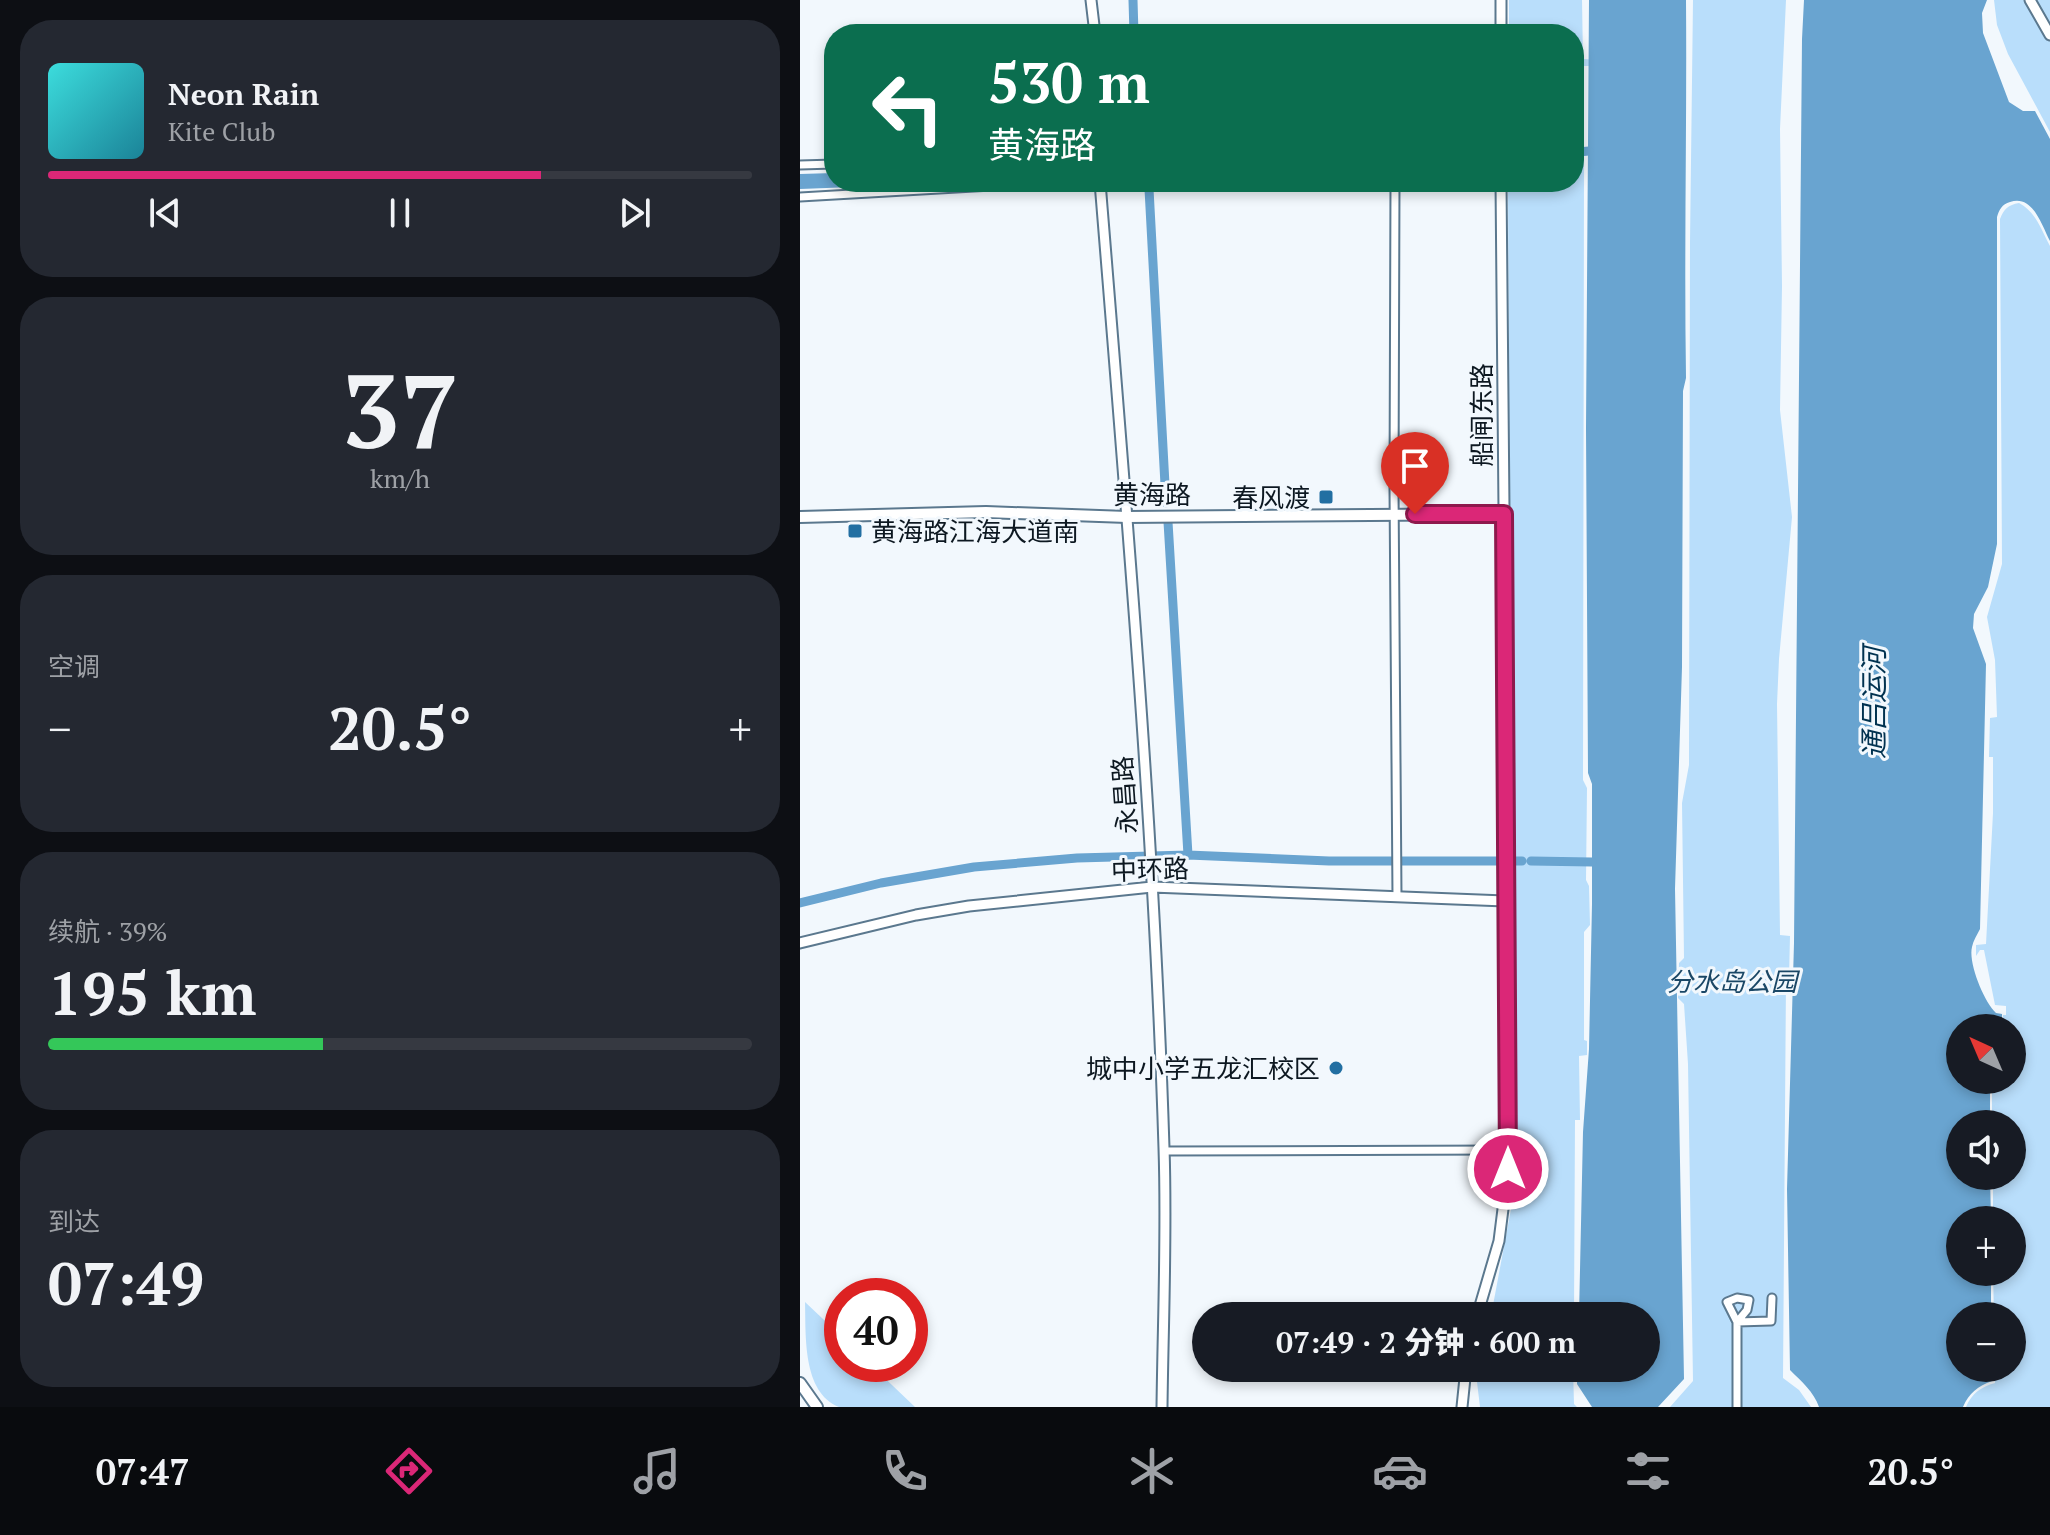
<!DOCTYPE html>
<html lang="zh">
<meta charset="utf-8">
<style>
body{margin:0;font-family:"PT Serif","Noto Sans SC",serif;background:#242831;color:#f1f3f6;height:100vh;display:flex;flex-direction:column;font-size:30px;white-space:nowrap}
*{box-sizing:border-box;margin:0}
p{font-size:26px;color:#9ea1a6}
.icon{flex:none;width:44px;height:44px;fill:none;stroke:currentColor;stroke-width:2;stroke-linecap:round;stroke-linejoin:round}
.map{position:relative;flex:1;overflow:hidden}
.side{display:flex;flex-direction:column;gap:20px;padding:20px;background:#0d0f14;width:800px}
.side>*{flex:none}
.hud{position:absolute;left:24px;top:24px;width:760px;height:168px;border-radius:32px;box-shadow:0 4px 12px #0003;background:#0b6e4f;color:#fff;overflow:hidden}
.needle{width:52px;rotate:316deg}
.fabs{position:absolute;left:1146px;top:1014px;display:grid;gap:16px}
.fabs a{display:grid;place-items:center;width:80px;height:80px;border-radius:50%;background:#171b24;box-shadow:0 4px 12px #0003;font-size:40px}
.speed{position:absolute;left:24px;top:1278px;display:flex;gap:16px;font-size:40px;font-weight:700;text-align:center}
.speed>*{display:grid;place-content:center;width:104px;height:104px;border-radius:50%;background:#171b24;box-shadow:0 4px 12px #0003;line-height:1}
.speed .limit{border:12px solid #d22;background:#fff;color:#111}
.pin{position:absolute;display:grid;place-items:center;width:68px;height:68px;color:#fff;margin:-82px -34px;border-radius:50% 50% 50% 0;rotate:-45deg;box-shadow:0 0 8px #0007}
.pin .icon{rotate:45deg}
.me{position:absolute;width:88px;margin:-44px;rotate:0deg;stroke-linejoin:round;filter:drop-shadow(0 0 6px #0008)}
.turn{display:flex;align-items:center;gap:28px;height:168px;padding:0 32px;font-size:36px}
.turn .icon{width:104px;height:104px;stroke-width:2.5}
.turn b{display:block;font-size:56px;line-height:68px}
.big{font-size:60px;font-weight:800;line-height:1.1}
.side .widget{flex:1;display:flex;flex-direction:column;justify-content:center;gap:12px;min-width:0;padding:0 28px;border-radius:32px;background:#242831}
.side .dial{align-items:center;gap:0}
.dial b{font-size:104px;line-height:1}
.song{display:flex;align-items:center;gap:24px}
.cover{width:96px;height:96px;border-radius:12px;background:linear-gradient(135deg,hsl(180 70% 55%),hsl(190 70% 35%))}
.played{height:8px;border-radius:4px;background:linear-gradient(90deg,#db2777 70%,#363941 70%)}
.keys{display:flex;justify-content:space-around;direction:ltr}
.heat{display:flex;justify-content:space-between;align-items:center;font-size:44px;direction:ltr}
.charge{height:12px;border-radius:6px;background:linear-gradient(90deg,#34c759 39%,#363941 0)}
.trip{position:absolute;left:392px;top:1302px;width:468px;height:80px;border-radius:40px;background:#171b24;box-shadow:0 4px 12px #0003;font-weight:800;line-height:80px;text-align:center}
.tab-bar{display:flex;height:128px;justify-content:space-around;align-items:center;background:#090b0e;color:#9ea1a6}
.tab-bar .icon{width:56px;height:56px}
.tab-bar .active{color:#db2777}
.tab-bar b{font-size:36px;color:#f1f3f6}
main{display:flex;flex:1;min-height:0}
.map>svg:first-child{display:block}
.green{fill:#b9defb}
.water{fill:#69a4d0}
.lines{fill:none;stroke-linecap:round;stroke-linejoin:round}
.canal{stroke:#69a4d0;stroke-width:9}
.minor-casing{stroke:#5b788e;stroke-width:11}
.tertiary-casing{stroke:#5b788e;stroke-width:13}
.secondary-casing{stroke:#5b788e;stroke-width:14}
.minor{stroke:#fff;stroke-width:7}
.tertiary{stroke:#fff;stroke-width:9}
.secondary{stroke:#fff;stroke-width:10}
.route-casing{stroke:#8e194d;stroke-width:20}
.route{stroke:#db2777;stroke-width:14}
.poi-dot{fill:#226fa2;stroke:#f2f8fd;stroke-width:3}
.labels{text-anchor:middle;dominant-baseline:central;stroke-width:6;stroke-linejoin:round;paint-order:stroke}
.street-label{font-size:26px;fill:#0d1821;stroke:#f2f8fd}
.poi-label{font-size:26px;fill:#0d1821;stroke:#f2f8fd;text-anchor:end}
.park-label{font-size:26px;font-style:italic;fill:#1a4766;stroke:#f2f8fd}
.water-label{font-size:28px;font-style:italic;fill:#013250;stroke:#f2f8fd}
</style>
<main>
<section class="side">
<div class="widget">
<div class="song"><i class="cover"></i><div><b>Neon Rain</b><p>Kite Club</p></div></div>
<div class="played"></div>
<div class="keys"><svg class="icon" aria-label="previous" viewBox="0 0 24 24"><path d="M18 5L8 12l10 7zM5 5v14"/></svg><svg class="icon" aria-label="pause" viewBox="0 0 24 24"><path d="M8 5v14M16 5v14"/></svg><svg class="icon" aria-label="next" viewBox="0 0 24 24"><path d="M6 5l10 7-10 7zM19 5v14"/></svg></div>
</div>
<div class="widget dial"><b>37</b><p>km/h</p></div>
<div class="widget"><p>空调</p>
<div class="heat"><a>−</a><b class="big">20.5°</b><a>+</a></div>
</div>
<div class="widget"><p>续航 · 39%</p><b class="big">195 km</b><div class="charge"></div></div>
<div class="widget"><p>到达</p><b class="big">07:49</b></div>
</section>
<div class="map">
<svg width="1250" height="1407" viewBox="0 0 1250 1407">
<rect width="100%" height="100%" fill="#f2f8fd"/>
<path class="green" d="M709,0H782L783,59L799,60L794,66H782L784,168L783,780L787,788L786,880L789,886L790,925L784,932V1040L787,1041V1055L779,1056L780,1120H775L774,1316H691L714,1193L711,940L714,735L709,439L708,182H774V34H709Z
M893,0H986L980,129L982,286L980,410L992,517L979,659L977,704L980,935L990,936L989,979L986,980L983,1378L999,1390L1011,1407H870L893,1381L888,1064L884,1004L878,998L879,963L884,958L882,803L889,765L890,242Z
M1194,0H1250V132L1208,54L1197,25Z
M1219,203C1236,212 1241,229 1250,246V1407H1166C1172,1393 1181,1387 1195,1383L1194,1368H1212V1316H1194L1193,1272H1212V1220H1193V1176H1212V1124H1192V1080H1212V1028H1203V1015H1206V1006L1195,1005L1184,950H1180L1176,956V945L1186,944L1193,813V757H1189L1190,718L1197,717L1195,660L1187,617L1202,564L1200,219C1204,209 1208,205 1219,203Z
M5,1302L42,1337V1364H70L115,1407H39C2,1392 6,1335 5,1302Z
M680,1368H773L774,1404L777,1407H680L677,1382Z"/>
<path class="water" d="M789,0H886C887,126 884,252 886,378L883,391L882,667L875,889L884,1379L858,1407H792L777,1384V1368H846V1316H779L783,1132L789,1049L792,904V784L788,773L786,428Z
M1004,0H1187L1182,13L1183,33L1209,102L1223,111H1235L1250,139V241C1242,226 1233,194 1210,202C1202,204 1199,210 1197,217V544L1188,587L1174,614L1173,628L1186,664L1180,929C1177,935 1173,941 1172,947C1168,963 1184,1002 1196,1013L1202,1014V1028H1160V1080H1190V1124H1160V1176H1190L1191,1220H1160V1272H1191V1316H1160V1368H1191L1192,1381C1178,1386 1169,1393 1163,1407H1019C1014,1392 1001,1381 990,1370L987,1189L994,943L1002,39Z
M34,173V182H185L0,189V174Z"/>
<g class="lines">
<path class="canal" d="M333,0L334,34
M778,152L789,151
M349,189L366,503
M368,522L388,855
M714,861H722
M731,861L792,862
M0,903L81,883L174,867L277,858L388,855L529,861H699"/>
<defs>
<path id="minor" d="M0,165L34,164
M316,182L326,183L358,182
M595,182L594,487L597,897
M0,197L259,182
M364,1151L707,1150
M937,1322L947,1310L949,1300L937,1298L927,1302L937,1322V1407
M937,1322L971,1321L972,1298"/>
<path id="tertiary" d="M291,0L295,34
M701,0V34
M1230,0L1250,35
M300,182C326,504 354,825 364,1148C367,1234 363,1321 362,1407
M0,943L116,915L169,906L352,887L705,901
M677,1316L699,1241L708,1169L707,956L705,901L707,837L701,182
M662,1407L666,1368"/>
<path id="secondary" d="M0,517L186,512L327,517L704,514
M0,1383L17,1407"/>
</defs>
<use href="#minor" class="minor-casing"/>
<use href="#tertiary" class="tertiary-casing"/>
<use href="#secondary" class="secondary-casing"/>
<use href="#minor" class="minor"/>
<use href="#tertiary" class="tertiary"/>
<use href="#secondary" class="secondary"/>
</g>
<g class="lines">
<defs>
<path id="route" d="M615,514H704L708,1169"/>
</defs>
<use href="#route" class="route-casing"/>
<use href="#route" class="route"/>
</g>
<g class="poi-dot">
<rect x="518" y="489" width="16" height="16" rx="4"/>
<rect x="47" y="523" width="16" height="16" rx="4"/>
<circle cx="536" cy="1068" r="8"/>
</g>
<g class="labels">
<g class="street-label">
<text transform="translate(681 415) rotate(-90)">船闸东路</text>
<text x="352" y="494">黄海路</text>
<text transform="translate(324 795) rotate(-94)">永昌路</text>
<text transform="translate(350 869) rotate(-2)">中环路</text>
</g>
<g class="poi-label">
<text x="510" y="497">春风渡</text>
<text x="71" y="531" text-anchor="start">黄海路江海大道南</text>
<text x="520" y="1068">城中小学五龙汇校区</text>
</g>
<g class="park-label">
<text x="932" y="981">分水岛公园</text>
</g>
<g class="water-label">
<text transform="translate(1073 703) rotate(-90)">通吕运河</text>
</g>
</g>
</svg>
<div class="fabs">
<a><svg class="needle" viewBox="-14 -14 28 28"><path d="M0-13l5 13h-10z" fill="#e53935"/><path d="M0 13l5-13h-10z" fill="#9ea1a6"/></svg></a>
<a><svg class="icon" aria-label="sound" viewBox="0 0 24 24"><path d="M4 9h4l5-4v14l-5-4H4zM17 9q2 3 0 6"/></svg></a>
<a>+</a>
<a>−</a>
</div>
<div class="speed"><div class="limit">40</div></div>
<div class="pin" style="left:615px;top:514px;background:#d93025"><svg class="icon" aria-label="arrive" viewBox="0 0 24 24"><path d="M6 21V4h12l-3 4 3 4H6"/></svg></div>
<svg class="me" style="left:708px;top:1169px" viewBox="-20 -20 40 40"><circle r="17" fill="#db2777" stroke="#fff" stroke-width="3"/><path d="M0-11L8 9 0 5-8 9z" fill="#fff"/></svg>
<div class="trip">07:49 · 2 分钟 · 600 m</div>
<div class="hud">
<div class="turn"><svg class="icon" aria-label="left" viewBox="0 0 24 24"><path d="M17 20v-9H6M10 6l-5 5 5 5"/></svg><div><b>530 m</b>黄海路</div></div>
</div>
</div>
</main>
<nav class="tab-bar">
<b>07:47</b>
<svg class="icon active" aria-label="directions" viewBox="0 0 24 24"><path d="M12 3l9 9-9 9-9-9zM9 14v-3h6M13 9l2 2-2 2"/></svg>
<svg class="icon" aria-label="music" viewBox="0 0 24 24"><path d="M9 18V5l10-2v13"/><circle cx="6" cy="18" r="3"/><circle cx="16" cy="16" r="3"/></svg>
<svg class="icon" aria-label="phone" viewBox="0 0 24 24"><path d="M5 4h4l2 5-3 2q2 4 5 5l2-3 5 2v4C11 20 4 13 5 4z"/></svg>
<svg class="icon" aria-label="climate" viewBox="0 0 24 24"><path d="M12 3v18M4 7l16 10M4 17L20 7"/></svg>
<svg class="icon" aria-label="car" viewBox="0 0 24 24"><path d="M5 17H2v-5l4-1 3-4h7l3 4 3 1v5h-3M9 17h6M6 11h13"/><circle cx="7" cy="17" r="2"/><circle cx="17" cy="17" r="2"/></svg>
<svg class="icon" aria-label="filters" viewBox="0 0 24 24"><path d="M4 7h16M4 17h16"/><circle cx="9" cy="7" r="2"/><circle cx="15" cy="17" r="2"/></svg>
<b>20.5°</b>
</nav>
